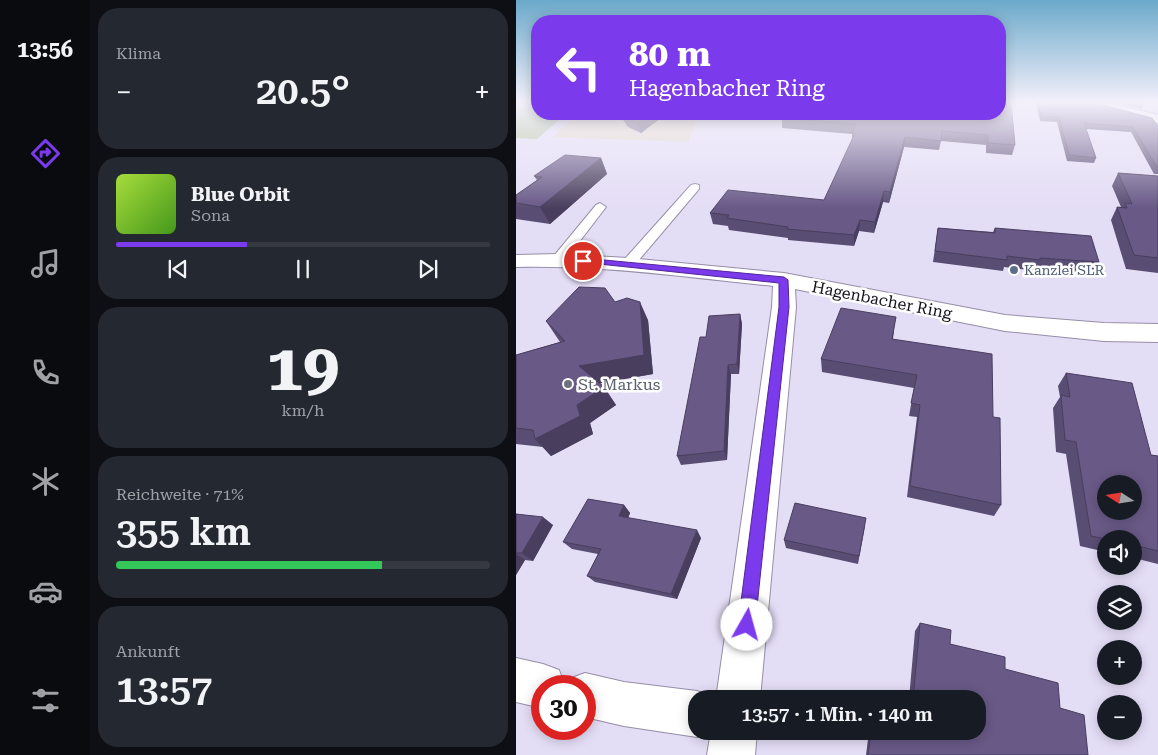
<!DOCTYPE html>
<html lang="de">
<meta charset="utf-8">
<style>
body{margin:0;font-family:"Roboto Serif",serif;background:#242831;color:#f1f3f6;height:100vh;display:flex;flex-direction:column;font-size:19px;white-space:nowrap}
*{box-sizing:border-box;margin:0}
p{font-size:16px;color:#9ea1a6}
.icon{flex:none;width:28px;height:28px;fill:none;stroke:currentColor;stroke-width:2;stroke-linecap:round;stroke-linejoin:round}
.map{position:relative;flex:1;overflow:hidden}
.side{display:flex;flex-direction:column;gap:8px;padding:8px;background:#0d0f14;width:426px}
.side>*{flex:none}
.guide{position:absolute;left:15px;top:15px;width:475px;height:105px;border-radius:20px;box-shadow:0 2px 12px #0003;background:#7c3aed;color:#fff;overflow:hidden}
.needle{width:32px;rotate:282deg}
.buttons{position:absolute;left:581px;top:475px;display:grid;gap:10px}
.buttons a{display:grid;place-items:center;width:45px;height:45px;border-radius:50%;background:#171b24;box-shadow:0 2px 12px #0003;font-size:25px}
.speed{position:absolute;left:15px;top:675px;display:flex;gap:10px;font-size:25px;font-weight:700;text-align:center}
.speed>*{display:grid;place-content:center;width:65px;height:65px;border-radius:50%;background:#171b24;box-shadow:0 2px 12px #0003;line-height:1}
.speed .limit{border:8px solid #d22;background:#fff;color:#111}
.pin{position:absolute;display:grid;place-items:center;width:42px;height:42px;color:#fff;margin:-21px;border:2px solid #fff;border-radius:50%;box-shadow:0 1px 5px #0007}
.me{position:absolute;width:55px;margin:-28px;rotate:7deg;stroke-linejoin:round;filter:drop-shadow(0 0 4px #0008)}
.turn{display:flex;align-items:center;gap:18px;height:105px;padding:0 15px;font-size:22px}
.turn .icon{width:65px;height:65px;stroke-width:2.5}
.turn b{display:block;font-size:35px;line-height:42px}
.big{font-size:38px;font-weight:600;line-height:1.1}
.side .card{flex:1;display:flex;flex-direction:column;justify-content:center;gap:8px;min-width:0;padding:0 18px;border-radius:20px;background:#242831}
.side .dial{align-items:center;gap:0}
.dial b{font-size:65px;line-height:1}
.song{display:flex;align-items:center;gap:15px}
.cover{width:60px;height:60px;border-radius:8px;background:linear-gradient(135deg,hsl(80 70% 55%),hsl(100 70% 35%))}
.played{height:5px;border-radius:2px;background:linear-gradient(90deg,#7c3aed 35%,#363941 35%)}
.keys{display:flex;justify-content:space-around;direction:ltr}
.heat{display:flex;justify-content:space-between;align-items:center;font-size:28px;direction:ltr}
.charge{height:8px;border-radius:4px;background:linear-gradient(90deg,#34c759 71%,#363941 0)}
.trip{position:absolute;left:172px;top:690px;width:298px;height:50px;border-radius:20px;background:#171b24;box-shadow:0 2px 12px #0003;font-weight:600;line-height:50px;text-align:center}
main{display:flex;flex:1;min-height:0}
.dock{display:flex;flex-direction:column;width:90px;justify-content:space-around;align-items:center;background:#090b0e;color:#9ea1a6}
.dock .icon{width:35px;height:35px}
.dock .on{color:#7c3aed}
.dock b{font-size:22px;color:#f1f3f6}
.map>svg:first-child{display:block}
.education{fill:#e3d5c2}
.green{fill:#a7bd8f}
.lines{fill:none;stroke-linecap:round;stroke-linejoin:round}
.lane-casing{stroke:#958ea6;stroke-width:2}
.street-casing{stroke:#958ea6;stroke-width:2}
.lane{fill:#fff;fill-rule:evenodd}
.street{fill:#fff;fill-rule:evenodd}
.wall{fill:#594d73}
.shaded-wall{fill:#493e5e}
.building{fill:#685986;stroke:#493e5e;fill-rule:evenodd}
.route{fill:#7c3aed;stroke:#51269a}
.service-dot{fill:#5c6f8a;stroke:#fff;stroke-width:2}
.worship-dot{fill:#6b7280;stroke:#fff;stroke-width:2}
.labels{text-anchor:middle;dominant-baseline:central;stroke-width:5;stroke-linejoin:round;paint-order:stroke}
.far-service-label{font-size:14px;fill:#4e5e75;stroke:#fff;text-anchor:start}
.street-label{font-size:16px;fill:#14121a;stroke:#fff}
.worship-label{font-size:16px;fill:#5b616d;stroke:#fff;text-anchor:start}
</style>
<main>
<nav class="dock">
<b>13:56</b>
<svg class="icon on" aria-label="directions" viewBox="0 0 24 24"><path d="M12 3l9 9-9 9-9-9zM9 14v-3h6M13 9l2 2-2 2"/></svg>
<svg class="icon" aria-label="music" viewBox="0 0 24 24"><path d="M9 18V5l10-2v13"/><circle cx="6" cy="18" r="3"/><circle cx="16" cy="16" r="3"/></svg>
<svg class="icon" aria-label="phone" viewBox="0 0 24 24"><path d="M5 4h4l2 5-3 2q2 4 5 5l2-3 5 2v4C11 20 4 13 5 4z"/></svg>
<svg class="icon" aria-label="climate" viewBox="0 0 24 24"><path d="M12 3v18M4 7l16 10M4 17L20 7"/></svg>
<svg class="icon" aria-label="car" viewBox="0 0 24 24"><path d="M5 17H2v-5l4-1 3-4h7l3 4 3 1v5h-3M9 17h6M6 11h13"/><circle cx="7" cy="17" r="2"/><circle cx="17" cy="17" r="2"/></svg>
<svg class="icon" aria-label="filters" viewBox="0 0 24 24"><path d="M4 7h16M4 17h16"/><circle cx="9" cy="7" r="2"/><circle cx="15" cy="17" r="2"/></svg>
</nav>
<section class="side">
<div class="card"><p>Klima</p>
<div class="heat"><a>−</a><b class="big">20.5°</b><a>+</a></div>
</div>
<div class="card">
<div class="song"><i class="cover"></i><div><b>Blue Orbit</b><p>Sona</p></div></div>
<div class="played"></div>
<div class="keys"><svg class="icon" aria-label="previous" viewBox="0 0 24 24"><path d="M18 5L8 12l10 7zM5 5v14"/></svg><svg class="icon" aria-label="pause" viewBox="0 0 24 24"><path d="M8 5v14M16 5v14"/></svg><svg class="icon" aria-label="next" viewBox="0 0 24 24"><path d="M6 5l10 7-10 7zM19 5v14"/></svg></div>
</div>
<div class="card dial"><b>19</b><p>km/h</p></div>
<div class="card"><p>Reichweite · 71%</p><b class="big">355 km</b><div class="charge"></div></div>
<div class="card"><p>Ankunft</p><b class="big">13:57</b></div>
</section>
<div class="map">
<svg width="642" height="755" viewBox="0 0 642 755">
<rect width="100%" height="100%" fill="#e4ddf6"/>
<path class="education" d="M61,114H184L172,142L37,137Z"/>
<path class="green" d="M0,102H21V114H50L21,139L0,138Z"/>
<g class="lines">
<defs>
<path id="lane" d="M179,184L183,185V189L117,267H107L105,264L107,261L175,185Z
M84,203L90,207L47,263H37L35,260L37,257L80,205Z"/>
<path id="street" d="M570,102H591L642,115V123L571,105Z
M42,254L112,258L268,273L489,315L588,323L642,324V342L588,341L489,331L279,289L280,307L244,699H200L256,307L257,286C171,277 86,265 0,267V255Z
M0,658L27,664L43,670L49,686H26V708L0,702Z
M69,673L108,682L181,691L197,698L181,699V731H194L181,737L108,726L69,717V686H50L53,679Z
M195,731H241L239,755H191Z"/>
</defs>
<use href="#lane" class="lane-casing"/>
<use href="#street" class="street-casing"/>
<use href="#lane" class="lane"/>
<use href="#street" class="street"/>
</g>
<path class="wall" d="M520,102H575L642,126V174H638L615,132L570,129L580,158L578,163L551,161L541,122L524,121Z
M598,102H626L628,104L626,109Z
M103,114H150L125,133L112,127Z
M214,114H484L499,145L496,155L470,153V145L425,141L423,150L388,147L373,203L367,202L358,233L343,231L338,246L272,240V238L213,230L212,226L197,224L194,213L308,200L336,140V134L266,128V118Z
M85,158L91,174L34,224L0,219V195L21,180L18,176Z
M602,173L642,176V273L610,269L595,220L601,207H605L596,186Z
M422,228L477,232L479,228L583,262L577,273L521,269L520,271L488,267L487,271L417,262Z
M99,302L132,320L137,374L84,383L88,387L100,405L74,423L77,434L35,456L27,447L0,444V355L44,342L30,321Z
M224,314L226,324L223,374H215L211,460L165,465L161,456Z
M378,330L377,339L477,417L485,505L478,516L391,497L401,417L393,416L398,388L306,372L305,359Z
M550,373L635,455L642,456V564L618,558V539H590V552L564,546L550,454L540,452L537,408L544,397L542,386Z
M108,505L114,513L112,518L185,538L161,599L79,582L71,576L82,554L56,549L47,542Z
M0,514L37,525L17,561L9,560L0,575Z
M349,526L342,564L270,548L268,540Z
M404,623L434,644L489,669L544,708L572,755H350L353,731H377L389,735L390,731H461V699H393L399,631Z"/>
<path class="shaded-wall" d="M135,114H150L125,133L122,123Z
M389,137L388,147L373,203L374,192Z
M85,158L91,174L34,224L24,207Z
M368,191L367,202L358,233L359,222Z
M344,220L343,231L338,246V235Z
M124,302L132,320L137,374L75,385L63,366Z
M224,314L226,324L223,374L221,364Z
M212,365L215,374L211,460L208,451Z
M88,387L100,405L74,423L77,434L35,456L19,439L61,405Z
M108,505L114,513L110,523L103,516Z
M27,517L37,525L17,561L6,553Z
M181,530L185,538L161,599L155,594Z
M0,554L9,560L0,575Z"/>
<path class="building" d="M484,102H495L499,145L472,143V135L426,131L425,141L389,137L374,192L368,191L359,222L344,220L338,235L271,229L272,227L211,218L213,215L194,213L212,190L308,200L339,133H336L340,124L266,118L269,114H484Z
M522,102H575L636,118L642,126V169L617,127L568,123L580,158L553,155L543,117L525,116Z
M619,102H626L628,104Z
M106,114H135L122,123L108,117Z
M49,155L85,158L24,207L0,203V195L26,177L18,176Z
M602,173L642,176V258L618,255L601,207L611,208L609,203L616,204Z
M422,228L479,233V228L575,236L583,262L524,258V260L491,256V260L419,251Z
M63,287L89,288L99,302L111,298L124,302L128,355L63,366L88,387L61,405L64,416L19,439L17,430L0,428V355L49,341L30,321Z
M325,308L380,317L376,339L476,354L477,417L484,418L485,505L394,486L404,405L395,403L401,375L305,359Z
M224,314L221,364L212,365L208,451L161,456L184,337H190L193,316Z
M550,373L616,383L635,455L642,456V551L618,545V539H590L575,536L560,442L549,440L545,395L554,397ZM590,484H618V511H590Z
M72,499L108,505L103,516L181,530L155,594L71,576L85,549L47,542Z
M279,503L350,518L343,556L268,540Z
M0,514L27,517L6,553H0Z
M404,623L435,630L434,644L489,657V669L542,683L544,708L568,715L572,755H352L355,731H377L394,736V731H461V699H397Z"/>
<linearGradient id="sky" x2="0" y2="1"><stop stop-color="#6ba9ca"/><stop offset="0.49" stop-color="#f3f0fb"/><stop offset="1" stop-color="#f3f0fb" stop-opacity="0"/></linearGradient>
<rect width="642" height="208" fill="url(#sky)"/>
<path class="route" d="M67,258L268,277L272,280L273,307L239,625L237,631L231,634L225,631L222,625L263,307V283L64,262L63,261Z"/>
<circle class="service-dot" cx="498" cy="270" r="5"/>
<circle class="worship-dot" cx="52" cy="384" r="5"/>
<g class="labels">
<g class="far-service-label">
<text x="508" y="270">Kanzlei SLR</text>
</g>
<g class="street-label">
<text transform="translate(366 300) rotate(11)">Hagenbacher Ring</text>
</g>
<g class="worship-label">
<text x="62" y="384">St. Markus</text>
</g>
</g>
</svg>
<div class="buttons">
<a><svg class="needle" viewBox="-14 -14 28 28"><path d="M0-13l5 13h-10z" fill="#e53935"/><path d="M0 13l5-13h-10z" fill="#9ea1a6"/></svg></a>
<a><svg class="icon" aria-label="sound" viewBox="0 0 24 24"><path d="M4 9h4l5-4v14l-5-4H4zM17 9q2 3 0 6"/></svg></a>
<a><svg class="icon" aria-label="layers" viewBox="0 0 24 24"><path d="M12 4l9 5-9 5-9-5zM3 14l9 5 9-5"/></svg></a>
<a>+</a>
<a>−</a>
</div>
<div class="speed"><div class="limit">30</div></div>
<div class="pin" style="left:67px;top:261px;background:#d93025"><svg class="icon" aria-label="arrive" viewBox="0 0 24 24"><path d="M6 21V4h12l-3 4 3 4H6"/></svg></div>
<svg class="me" style="left:231px;top:625px" viewBox="-20 -20 40 40"><circle r="19" fill="#fff"/><path d="M0-13L10 11 0 6-10 11z" fill="#7c3aed"/></svg>
<div class="trip">13:57 · 1 Min. · 140 m</div>
<div class="guide">
<div class="turn"><svg class="icon" aria-label="left" viewBox="0 0 24 24"><path d="M17 20v-9H6M10 6l-5 5 5 5"/></svg><div><b>80 m</b>Hagenbacher Ring</div></div>
</div>
</div>
</main>
